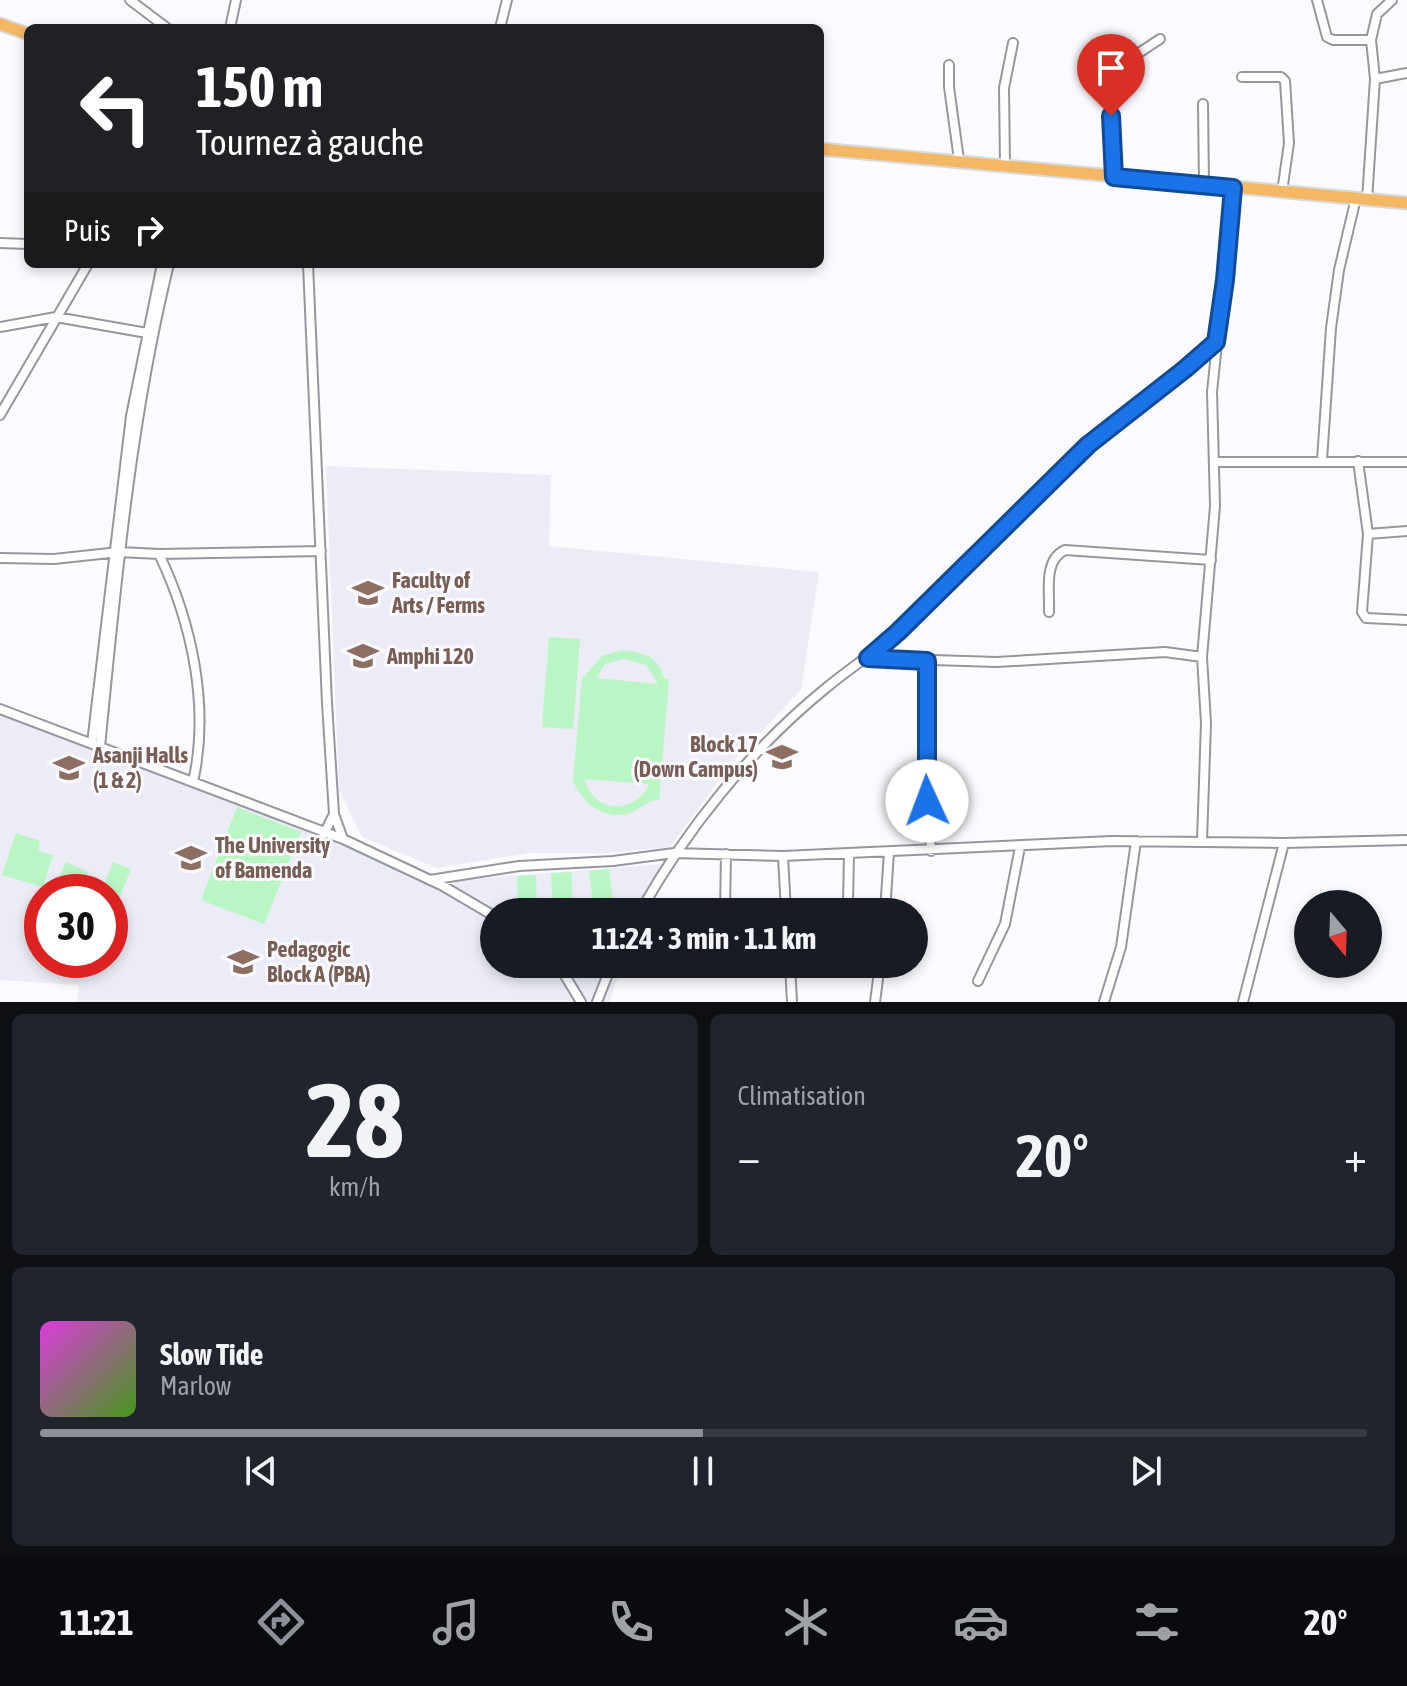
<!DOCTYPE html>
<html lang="fr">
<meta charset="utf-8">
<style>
body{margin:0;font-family:"Asap Condensed",sans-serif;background:#20242c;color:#f1f3f6;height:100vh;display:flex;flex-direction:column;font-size:30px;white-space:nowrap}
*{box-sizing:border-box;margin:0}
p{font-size:26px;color:#9ea1a6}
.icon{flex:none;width:44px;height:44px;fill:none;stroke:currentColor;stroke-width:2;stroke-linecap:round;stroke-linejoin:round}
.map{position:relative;height:1002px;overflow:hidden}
.sheet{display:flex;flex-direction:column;gap:12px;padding:12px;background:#0d0f14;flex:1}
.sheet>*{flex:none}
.guide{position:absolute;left:24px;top:24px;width:800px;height:244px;border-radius:12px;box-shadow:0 4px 12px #0003;background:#202124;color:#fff;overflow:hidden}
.needle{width:52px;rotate:161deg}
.fabs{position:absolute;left:1294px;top:890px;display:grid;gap:16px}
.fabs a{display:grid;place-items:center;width:88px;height:88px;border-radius:50%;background:#171b24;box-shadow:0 4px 12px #0003;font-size:40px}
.speed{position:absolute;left:24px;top:874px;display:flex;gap:16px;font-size:40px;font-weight:700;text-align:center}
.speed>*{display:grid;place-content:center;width:104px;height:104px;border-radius:50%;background:#171b24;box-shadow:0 4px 12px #0003;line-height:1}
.speed .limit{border:12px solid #d22;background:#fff;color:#111}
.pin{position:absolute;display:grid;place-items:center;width:68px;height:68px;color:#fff;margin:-82px -34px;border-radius:50% 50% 50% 0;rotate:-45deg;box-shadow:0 0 8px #0007}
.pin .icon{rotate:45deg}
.me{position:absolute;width:88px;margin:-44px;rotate:358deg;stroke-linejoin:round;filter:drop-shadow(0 0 6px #0008)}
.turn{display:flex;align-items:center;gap:28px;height:168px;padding:0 40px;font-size:36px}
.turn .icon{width:104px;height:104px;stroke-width:2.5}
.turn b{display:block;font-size:56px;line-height:68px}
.then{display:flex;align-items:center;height:76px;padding:0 40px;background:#0003;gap:16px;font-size:30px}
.big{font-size:60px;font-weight:700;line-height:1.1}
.sheet .card{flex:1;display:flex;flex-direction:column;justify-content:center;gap:12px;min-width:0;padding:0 28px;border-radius:12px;background:#20242c}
.sheet .dial{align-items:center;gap:0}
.dial b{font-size:104px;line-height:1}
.song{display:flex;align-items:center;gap:24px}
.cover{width:96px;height:96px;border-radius:12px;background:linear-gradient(135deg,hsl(300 70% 55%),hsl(100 70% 35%))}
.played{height:8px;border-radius:4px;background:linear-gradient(90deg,#8c9099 50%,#363941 50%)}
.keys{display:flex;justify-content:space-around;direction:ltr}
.heat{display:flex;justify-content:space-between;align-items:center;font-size:44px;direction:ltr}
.sheet .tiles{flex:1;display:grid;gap:12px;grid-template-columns:1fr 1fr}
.card:last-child{grid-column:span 2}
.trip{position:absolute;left:480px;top:898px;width:448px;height:80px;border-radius:40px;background:#171b24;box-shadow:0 4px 12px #0003;font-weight:700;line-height:80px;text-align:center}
.tab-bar{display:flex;height:128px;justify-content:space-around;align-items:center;background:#090b0e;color:#9ea1a6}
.tab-bar .icon{width:56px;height:56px}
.tab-bar .active{color:#8c9099}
.tab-bar b{font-size:36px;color:#f1f3f6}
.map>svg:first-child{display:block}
.built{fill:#ebecf5;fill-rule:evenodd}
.green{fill:#b9f6c4;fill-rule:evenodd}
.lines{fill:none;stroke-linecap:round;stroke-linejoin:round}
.minor-casing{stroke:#96969f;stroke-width:12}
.highway-casing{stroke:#d8d9d9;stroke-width:15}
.minor{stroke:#fff;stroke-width:8}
.highway{stroke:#f4b865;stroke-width:11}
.route-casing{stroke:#114b97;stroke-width:20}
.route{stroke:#1a73e8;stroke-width:14}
.labels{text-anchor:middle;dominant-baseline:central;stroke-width:6;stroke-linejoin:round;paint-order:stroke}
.education-label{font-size:22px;font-weight:bold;fill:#785e54;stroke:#fbfbff;text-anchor:start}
</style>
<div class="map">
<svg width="1407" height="1002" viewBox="0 0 1407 1002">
<rect width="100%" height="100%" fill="#fbfbff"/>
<path class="built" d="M326,466L551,475L549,546L819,572L801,690L734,760L670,847L607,853H531L437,868L362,837L339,790Z
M0,707L372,853L445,893L457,880L662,864L643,912H494V964H623L609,1002H77L79,985L0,980ZM42,892H110V960H42Z"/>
<path class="green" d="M549,637L580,639L573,729L542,727Z
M622,650C644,653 658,656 664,679H669L659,800C648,799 641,809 630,813C605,821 581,803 573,780L582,679L602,656ZM624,659L646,665L658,684L596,678L605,664ZM584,779L649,784V785C633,815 594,813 584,779Z
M237,807L301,832L264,924L201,900Z
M16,833L40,841L38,851L53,855L43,887L2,875Z
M66,862L88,872L79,892L54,890Z
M113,862L131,869L120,897L102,890Z
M609,869L613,901L593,903L589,871Z
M571,872L573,907L553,908L551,873Z
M536,875L537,906L518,907L517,876Z"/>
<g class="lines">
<defs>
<path id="minor" d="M130,0L167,28
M1317,0L1327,37L1333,40H1371L1375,79
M230,28L236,0
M500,28L507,0
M1371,40L1377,14L1392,0
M949,65V87L959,160
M1242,77H1281L1285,81L1289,143L1282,192
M1203,104L1204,185
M1005,165L1004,88L1013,43
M1114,177L1111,75L1116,68L1160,39
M1367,200L1375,79L1407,73
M0,243L28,244
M308,264L327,703L334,814L343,839
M0,327L56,317L147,333
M0,415L88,264
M1322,460L1331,328L1339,270L1356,198
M1358,461L1368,534L1362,612L1366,618L1407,620
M1214,462H1407
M1368,534L1407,531
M159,554C192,623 210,707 193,782
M0,558L54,559L119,552L159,554L321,551
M1049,612C1050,592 1043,560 1065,550L1211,560
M868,658L997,662L1165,652L1202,657
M927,661L925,766L931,851
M0,709L343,839L443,886L494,916
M92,743L131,416L162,264
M100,747C116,585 130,423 169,264
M324,834L334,814
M1202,841L1206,723L1202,657L1215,506L1212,392L1233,188
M783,856L786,912
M430,880L519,866L613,861L674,853L783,856L1112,841L1284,843L1407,840
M848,903L849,854
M640,912C687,828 751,749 826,688C849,669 875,652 898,632L1088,445L1185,369L1216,342
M725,912L726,854
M885,912L889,852
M558,964L581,1002
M790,964L792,1002
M978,981L1005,924L1020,847
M597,1002L612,964
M875,1002L880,964
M1104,1002L1121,947L1136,841
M1243,1002L1284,843"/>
<path id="highway" d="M0,24L28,34
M820,149L1407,203"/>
</defs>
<use href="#minor" class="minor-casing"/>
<use href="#highway" class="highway-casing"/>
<use href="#minor" class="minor"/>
<use href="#highway" class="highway"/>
</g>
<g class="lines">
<defs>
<path id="route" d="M927,801V661L868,658L898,632L1088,445L1185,369L1216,342L1225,280L1233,188L1114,177L1111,116"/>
</defs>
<use href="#route" class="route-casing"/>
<use href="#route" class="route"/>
</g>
<defs>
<symbol id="university-bare" viewBox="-9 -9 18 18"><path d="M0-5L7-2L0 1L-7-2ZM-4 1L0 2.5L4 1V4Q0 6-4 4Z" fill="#8d6e63" stroke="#fbfbff" stroke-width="2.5" paint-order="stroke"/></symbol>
</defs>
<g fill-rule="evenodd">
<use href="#university-bare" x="346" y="571" width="44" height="44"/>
<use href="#university-bare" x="341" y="634" width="44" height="44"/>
<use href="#university-bare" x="760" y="735" width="44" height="44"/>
<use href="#university-bare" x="47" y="746" width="44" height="44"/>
<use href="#university-bare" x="169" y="836" width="44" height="44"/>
<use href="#university-bare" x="221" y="940" width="44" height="44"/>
</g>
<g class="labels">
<g class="education-label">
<text x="392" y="580">Faculty of<tspan x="392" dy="25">Arts / Ferms</tspan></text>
<text x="387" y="656">Amphi 120</text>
<text x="758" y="744" text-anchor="end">Block 17<tspan x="758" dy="25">(Down Campus)</tspan></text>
<text x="93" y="755">Asanji Halls<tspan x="93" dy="25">(1 &amp; 2)</tspan></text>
<text x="215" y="845">The University<tspan x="215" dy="25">of Bamenda</tspan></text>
<text x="267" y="949">Pedagogic<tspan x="267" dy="25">Block A (PBA)</tspan></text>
</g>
</g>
</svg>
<div class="fabs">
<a><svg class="needle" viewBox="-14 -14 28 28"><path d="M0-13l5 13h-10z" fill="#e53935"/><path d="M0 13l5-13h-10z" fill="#9ea1a6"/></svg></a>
</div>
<div class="speed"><div class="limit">30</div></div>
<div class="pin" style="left:1111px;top:116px;background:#d93025"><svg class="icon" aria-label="arrive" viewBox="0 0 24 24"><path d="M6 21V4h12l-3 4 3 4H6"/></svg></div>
<svg class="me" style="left:927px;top:801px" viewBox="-20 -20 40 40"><circle r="19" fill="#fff"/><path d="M0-13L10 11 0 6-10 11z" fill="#1a73e8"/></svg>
<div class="trip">11:24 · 3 min · 1.1 km</div>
<div class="guide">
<div class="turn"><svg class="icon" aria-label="left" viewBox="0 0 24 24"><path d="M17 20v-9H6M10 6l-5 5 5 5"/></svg><div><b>150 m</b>Tournez à gauche</div></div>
<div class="then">Puis<svg class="icon" aria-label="right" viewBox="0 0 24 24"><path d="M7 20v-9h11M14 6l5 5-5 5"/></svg></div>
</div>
</div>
<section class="sheet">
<div class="tiles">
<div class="card dial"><b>28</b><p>km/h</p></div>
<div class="card"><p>Climatisation</p>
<div class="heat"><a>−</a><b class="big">20°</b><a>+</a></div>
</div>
<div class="card">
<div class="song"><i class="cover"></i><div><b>Slow Tide</b><p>Marlow</p></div></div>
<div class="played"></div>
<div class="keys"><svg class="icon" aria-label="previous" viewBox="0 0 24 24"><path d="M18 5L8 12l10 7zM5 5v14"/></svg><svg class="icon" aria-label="pause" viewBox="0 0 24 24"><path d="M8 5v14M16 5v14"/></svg><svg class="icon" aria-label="next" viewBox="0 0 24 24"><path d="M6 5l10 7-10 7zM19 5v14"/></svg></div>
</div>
</div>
</section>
<nav class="tab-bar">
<b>11:21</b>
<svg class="icon active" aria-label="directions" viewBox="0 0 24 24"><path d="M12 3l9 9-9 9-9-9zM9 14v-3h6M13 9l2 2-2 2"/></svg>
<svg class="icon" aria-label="music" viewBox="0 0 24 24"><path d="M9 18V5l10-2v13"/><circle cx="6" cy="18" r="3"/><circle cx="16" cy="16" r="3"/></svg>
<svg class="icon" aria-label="phone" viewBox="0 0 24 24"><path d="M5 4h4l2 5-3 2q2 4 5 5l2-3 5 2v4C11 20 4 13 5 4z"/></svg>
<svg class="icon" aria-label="climate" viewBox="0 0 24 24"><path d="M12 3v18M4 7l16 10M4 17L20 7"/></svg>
<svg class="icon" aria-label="car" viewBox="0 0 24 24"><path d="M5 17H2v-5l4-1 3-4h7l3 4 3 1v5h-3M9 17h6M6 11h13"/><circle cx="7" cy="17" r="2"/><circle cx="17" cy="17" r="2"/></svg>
<svg class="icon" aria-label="filters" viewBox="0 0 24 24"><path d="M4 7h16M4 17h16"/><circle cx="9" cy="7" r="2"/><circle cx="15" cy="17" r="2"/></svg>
<b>20°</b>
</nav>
